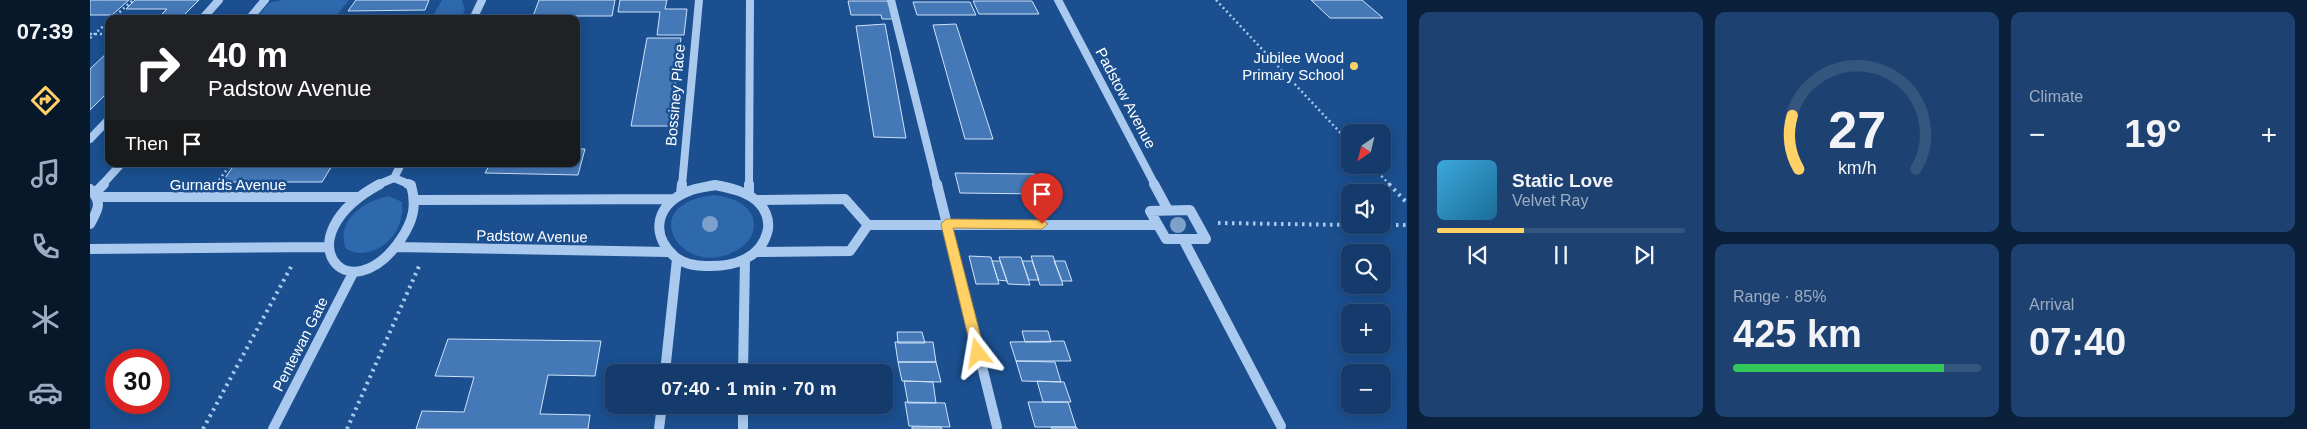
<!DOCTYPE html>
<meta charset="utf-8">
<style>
body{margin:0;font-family:Helvetica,sans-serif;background:#1d4271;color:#f1f3f6;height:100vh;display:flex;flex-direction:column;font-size:19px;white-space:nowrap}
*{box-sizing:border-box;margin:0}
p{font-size:16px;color:#9dadc1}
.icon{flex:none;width:28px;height:28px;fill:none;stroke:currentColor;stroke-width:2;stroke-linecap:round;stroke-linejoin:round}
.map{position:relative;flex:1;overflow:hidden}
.side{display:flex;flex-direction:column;gap:12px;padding:12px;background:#0b203b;width:900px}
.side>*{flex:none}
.top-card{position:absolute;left:15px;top:15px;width:475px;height:152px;border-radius:10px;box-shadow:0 2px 12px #0003,0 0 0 1px #33557e;background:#202124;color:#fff;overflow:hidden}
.needle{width:32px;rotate:215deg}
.fabs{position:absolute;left:1251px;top:124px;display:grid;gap:10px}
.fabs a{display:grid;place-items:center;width:50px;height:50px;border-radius:10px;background:#143b6b;box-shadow:0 2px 12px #0003,0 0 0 1px #33557e;font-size:25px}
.speed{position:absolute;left:15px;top:349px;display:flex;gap:10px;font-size:25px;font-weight:700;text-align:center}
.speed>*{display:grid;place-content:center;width:65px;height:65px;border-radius:50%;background:#143b6b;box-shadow:0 2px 12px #0003,0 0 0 1px #33557e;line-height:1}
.speed .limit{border:8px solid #d22;background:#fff;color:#111}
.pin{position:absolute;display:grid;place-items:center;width:42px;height:42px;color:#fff;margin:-51px -21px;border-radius:50% 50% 50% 0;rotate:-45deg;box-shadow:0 0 5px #0007}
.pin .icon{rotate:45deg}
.me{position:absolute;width:55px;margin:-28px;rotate:346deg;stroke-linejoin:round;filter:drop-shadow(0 0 4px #0008)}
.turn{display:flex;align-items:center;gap:18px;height:105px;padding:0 20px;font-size:22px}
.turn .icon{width:65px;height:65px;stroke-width:2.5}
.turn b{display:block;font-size:35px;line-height:42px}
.then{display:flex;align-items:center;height:48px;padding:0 20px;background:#0003;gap:10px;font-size:19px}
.big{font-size:38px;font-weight:600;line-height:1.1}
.side .card{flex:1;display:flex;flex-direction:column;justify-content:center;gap:8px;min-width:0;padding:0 18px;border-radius:10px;background:#1d4271}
.side .dial{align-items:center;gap:0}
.dial svg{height:130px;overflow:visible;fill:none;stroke:#33557e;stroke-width:7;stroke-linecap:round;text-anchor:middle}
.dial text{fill:#f1f3f6;stroke:none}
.song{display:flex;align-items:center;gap:15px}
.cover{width:60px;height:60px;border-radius:8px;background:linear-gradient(135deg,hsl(200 70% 55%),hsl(200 70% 35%))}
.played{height:5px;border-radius:2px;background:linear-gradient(90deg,#ffd166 35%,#33557e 35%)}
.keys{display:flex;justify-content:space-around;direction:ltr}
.heat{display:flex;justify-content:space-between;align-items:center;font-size:28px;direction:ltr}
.charge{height:8px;border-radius:4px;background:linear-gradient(90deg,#34c759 85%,#33557e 0)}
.side .tiles{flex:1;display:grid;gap:12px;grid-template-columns:repeat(3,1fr)}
.card:first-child{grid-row:span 2}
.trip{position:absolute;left:515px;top:364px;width:288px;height:50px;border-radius:10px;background:#143b6b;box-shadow:0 2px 12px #0003,0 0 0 1px #33557e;font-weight:600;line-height:50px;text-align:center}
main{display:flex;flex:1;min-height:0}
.dock{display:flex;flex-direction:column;width:90px;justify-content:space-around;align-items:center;background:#08182b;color:#9dadc1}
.dock .icon{width:35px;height:35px}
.dock .selected{color:#ffd166}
.dock b{font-size:22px;color:#f1f3f6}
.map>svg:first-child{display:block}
.green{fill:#2e69ad}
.building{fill:#4478b7;stroke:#cfe3fa}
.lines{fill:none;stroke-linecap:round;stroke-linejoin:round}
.path-far1{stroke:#a9c9ee;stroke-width:2.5;stroke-dasharray:2 3;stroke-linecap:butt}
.path{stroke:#a9c9ee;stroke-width:4;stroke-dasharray:2.5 4.5;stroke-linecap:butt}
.minor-far1{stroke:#a9c9ee;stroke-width:8}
.minor{stroke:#a9c9ee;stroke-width:10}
.tree{fill:#7ea0ca}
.route{fill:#ffd166;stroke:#a68842}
.poi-dot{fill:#ffd166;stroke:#1b4f8f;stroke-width:2}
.labels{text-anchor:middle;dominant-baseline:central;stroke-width:5;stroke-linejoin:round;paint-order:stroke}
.poi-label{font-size:15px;fill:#fff;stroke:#1b4f8f;text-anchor:end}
.street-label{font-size:15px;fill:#fff;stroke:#1b4f8f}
</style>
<main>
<nav class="dock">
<b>07:39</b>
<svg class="icon selected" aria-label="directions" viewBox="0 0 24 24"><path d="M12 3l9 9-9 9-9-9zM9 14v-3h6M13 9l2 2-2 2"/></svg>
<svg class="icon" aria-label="music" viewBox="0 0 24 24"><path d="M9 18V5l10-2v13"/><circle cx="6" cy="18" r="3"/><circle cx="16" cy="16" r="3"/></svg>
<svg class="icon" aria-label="phone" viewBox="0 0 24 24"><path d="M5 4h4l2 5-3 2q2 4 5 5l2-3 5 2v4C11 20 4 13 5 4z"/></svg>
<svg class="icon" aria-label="climate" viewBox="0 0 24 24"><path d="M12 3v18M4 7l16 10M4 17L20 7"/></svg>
<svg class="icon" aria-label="car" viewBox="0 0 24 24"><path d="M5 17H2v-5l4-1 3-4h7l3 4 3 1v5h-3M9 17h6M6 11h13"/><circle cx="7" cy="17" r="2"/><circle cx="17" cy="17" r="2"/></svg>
</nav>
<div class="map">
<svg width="1317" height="429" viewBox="0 0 1317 429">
<rect width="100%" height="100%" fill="#1b4f8f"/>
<path class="green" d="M192,0H259L244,19H166L179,3Z
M352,0H372L375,10L370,19H341Z
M624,195C643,197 669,207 663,231C662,237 658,242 653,246C597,288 539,204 624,195Z
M299,196L312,202C315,226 298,252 271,253C266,253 260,251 256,249C245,220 274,201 299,196Z"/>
<path class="building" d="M0,0H39L22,15H0Z
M45,0H109L90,19H67L77,9H36Z
M266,0H339L335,10L258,11Z
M449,0H525L522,16H457L456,19H442Z
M530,0H577L575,9H597L594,35H567L570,12H528Z
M1221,0H1272L1293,18H1240Z
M758,1H798L803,19H792L791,15H761Z
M883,1H942L949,14H889Z
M823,2H880L886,15H827Z
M795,24L816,138L784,137L766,26Z
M866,24L903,139H875L843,25Z
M557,38H591L580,126H541Z
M19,51V91L0,110V69Z
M486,149H495L488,175L395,173L400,164H486Z
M145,164H243L232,182H132Z
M865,173L945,174L953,194L870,193Z
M879,256L901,257L909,284H886Z
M941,256H963L973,285H950Z
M909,257H931L940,285L918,284Z
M902,261H910L917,281L908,280Z
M932,261H942L949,280H939Z
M964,261H975L982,281H972Z
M932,331H958L961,342H935Z
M807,332H832L835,343H808Z
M358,339L511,341L505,376L458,375L450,414L500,415L498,429H326L332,411L374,412L384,377L345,376Z
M974,341L981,361H926L920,342Z
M805,342H843L846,362H808Z
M926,361L965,362L971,382L932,381Z
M808,362H846L851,382L812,381Z
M814,381L843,382L846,403H818Z
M947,381L974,382L981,402H953Z
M815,402L855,403L860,427L819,426Z
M938,402H978L986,427H945Z
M822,427H851L852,429H822Z
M961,427H986L988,429H962Z"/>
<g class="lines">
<path class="path-far1" d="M1126,0L1260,143
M22,19L43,0
M0,34H19
M0,38L19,21
M1281,165L1300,185
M129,180L141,164"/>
<path class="path" d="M1299,184L1317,203
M1128,223L1260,225
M1292,225H1317
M113,429L202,265
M257,429L330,264"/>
<path class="minor-far1" d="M801,0L847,185
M968,0L1065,185
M112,19L129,0
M159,19L175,0
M383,19L392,0
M0,139L19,119
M304,178L311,164
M12,185L31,164
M287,185L304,178L321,185
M592,185L609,0
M659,185L660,0"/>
<path class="minor" d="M290,184C191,237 258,317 311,239C323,221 327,206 321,185L318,184
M847,184L907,427
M1064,184L1078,210
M625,185C641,188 659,192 670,204C676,211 679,220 678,229C672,259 643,267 616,266C605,266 592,263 584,256C559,233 567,203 599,191C607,188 616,187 625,185Z
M0,189C13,202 8,210 0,224
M6,192L14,184
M591,193L592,184
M659,194V184
M8,197H267
M326,200L583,199
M667,200L755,199L778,225H1068
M1100,210L1116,239H1076L1060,211Z
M1093,239L1191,426
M305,247L578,252
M0,249L238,247
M667,252L760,251L778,225
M575,372L587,259
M653,372L655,260
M653,405V429
M183,429L263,273
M569,429L572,405"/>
</g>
<g class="tree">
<circle cx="620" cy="224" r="8"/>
<circle cx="1088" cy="225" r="8"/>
</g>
<path class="route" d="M856,219L952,220L958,224L952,229L863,228L895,353L893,357L888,359L884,357L882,353L851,224Z"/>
<circle class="poi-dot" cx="1264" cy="66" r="5"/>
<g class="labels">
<g class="poi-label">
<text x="1254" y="57">Jubilee Wood<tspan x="1254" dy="17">Primary School</tspan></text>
</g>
<g class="street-label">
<text transform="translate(585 95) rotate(-85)">Bossiney Place</text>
<text transform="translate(1036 98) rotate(62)">Padstow Avenue</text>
<text x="138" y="184">Gurnards Avenue</text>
<text transform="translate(442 236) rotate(1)">Padstow Avenue</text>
<text transform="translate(210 344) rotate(-63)">Pentewan Gate</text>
</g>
</g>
</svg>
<div class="fabs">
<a><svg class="needle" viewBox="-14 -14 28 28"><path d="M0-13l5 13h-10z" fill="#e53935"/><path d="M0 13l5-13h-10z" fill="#9dadc1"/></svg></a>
<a><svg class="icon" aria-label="sound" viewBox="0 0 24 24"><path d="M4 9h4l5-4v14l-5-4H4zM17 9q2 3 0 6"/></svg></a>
<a><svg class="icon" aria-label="search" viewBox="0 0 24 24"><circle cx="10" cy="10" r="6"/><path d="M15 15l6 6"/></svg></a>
<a>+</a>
<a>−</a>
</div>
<div class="speed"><div class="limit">30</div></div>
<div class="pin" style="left:952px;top:224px;background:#d93025"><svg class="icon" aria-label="arrive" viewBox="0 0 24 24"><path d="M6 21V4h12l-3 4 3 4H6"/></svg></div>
<svg class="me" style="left:888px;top:353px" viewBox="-20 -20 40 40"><path d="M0-17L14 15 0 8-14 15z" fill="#ffd166" stroke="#fff" stroke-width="4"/></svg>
<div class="trip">07:40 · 1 min · 70 m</div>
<div class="top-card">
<div class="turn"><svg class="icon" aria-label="right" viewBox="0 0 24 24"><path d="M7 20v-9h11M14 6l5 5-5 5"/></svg><div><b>40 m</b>Padstow Avenue</div></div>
<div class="then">Then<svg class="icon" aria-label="arrive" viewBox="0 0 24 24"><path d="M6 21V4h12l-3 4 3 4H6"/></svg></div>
</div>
</div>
<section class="side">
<div class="tiles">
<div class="card">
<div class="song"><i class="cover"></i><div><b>Static Love</b><p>Velvet Ray</p></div></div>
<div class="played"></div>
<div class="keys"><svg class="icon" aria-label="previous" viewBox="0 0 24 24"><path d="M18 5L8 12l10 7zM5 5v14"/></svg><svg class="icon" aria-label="pause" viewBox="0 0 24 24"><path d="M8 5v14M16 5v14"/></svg><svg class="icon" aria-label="next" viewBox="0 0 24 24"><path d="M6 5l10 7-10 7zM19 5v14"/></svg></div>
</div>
<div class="card dial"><svg viewBox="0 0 100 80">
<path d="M14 69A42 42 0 1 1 86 69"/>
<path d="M14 69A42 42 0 0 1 10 36" stroke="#ffd166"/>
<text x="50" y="56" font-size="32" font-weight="700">27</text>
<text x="50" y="72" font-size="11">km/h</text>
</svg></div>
<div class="card"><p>Climate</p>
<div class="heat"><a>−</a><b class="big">19°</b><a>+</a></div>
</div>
<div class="card"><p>Range · 85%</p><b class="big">425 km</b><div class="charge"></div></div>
<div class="card"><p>Arrival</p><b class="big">07:40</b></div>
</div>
</section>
</main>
